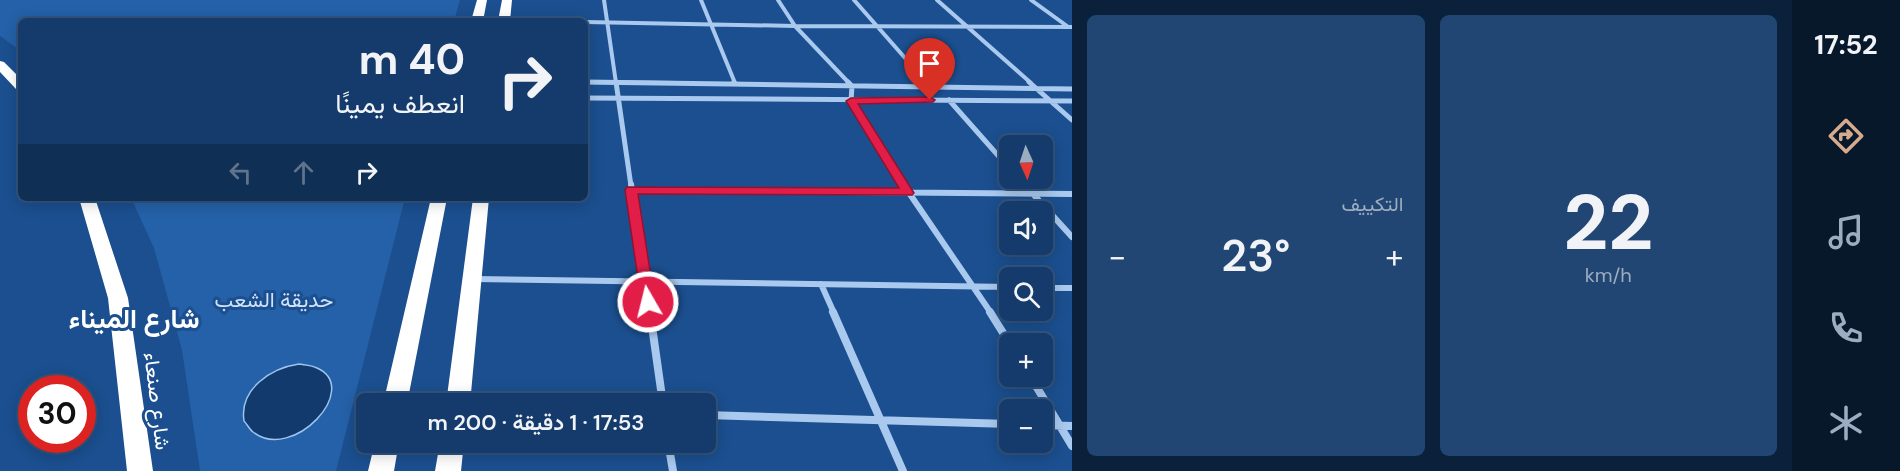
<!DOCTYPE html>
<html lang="ar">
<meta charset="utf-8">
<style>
body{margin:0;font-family:"DM Sans",Vazirmatn,sans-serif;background:#214673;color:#f1f3f6;direction:rtl;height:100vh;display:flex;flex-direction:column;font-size:22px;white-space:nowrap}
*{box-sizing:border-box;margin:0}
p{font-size:20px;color:#9dadc1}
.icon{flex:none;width:33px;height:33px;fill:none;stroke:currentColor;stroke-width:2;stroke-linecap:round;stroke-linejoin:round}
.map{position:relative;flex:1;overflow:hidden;direction:ltr}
.panel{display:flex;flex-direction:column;gap:15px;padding:15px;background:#0b203b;width:720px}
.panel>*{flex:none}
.guide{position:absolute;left:18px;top:18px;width:570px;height:183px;border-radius:9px;box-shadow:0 3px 15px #0003,0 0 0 2px #33557e;direction:rtl;background:#143b6b;color:#f1f3f6;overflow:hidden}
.needle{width:39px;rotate:177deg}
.tools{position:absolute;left:999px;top:135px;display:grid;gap:12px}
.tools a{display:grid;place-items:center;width:54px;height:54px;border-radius:9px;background:#143b6b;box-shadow:0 3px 15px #0003,0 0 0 2px #33557e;font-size:30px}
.speed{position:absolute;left:18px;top:375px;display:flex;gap:12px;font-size:30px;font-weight:700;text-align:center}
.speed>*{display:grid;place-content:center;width:78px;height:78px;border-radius:50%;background:#143b6b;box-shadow:0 3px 15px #0003,0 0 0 2px #33557e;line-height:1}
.speed .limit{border:9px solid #d22;background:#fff;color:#111}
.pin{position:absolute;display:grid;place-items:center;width:51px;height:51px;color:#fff;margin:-62px -26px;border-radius:50% 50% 50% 0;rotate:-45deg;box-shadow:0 0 6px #0007}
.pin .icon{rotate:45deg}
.me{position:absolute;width:66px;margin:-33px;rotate:352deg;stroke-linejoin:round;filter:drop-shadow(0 0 4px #0008)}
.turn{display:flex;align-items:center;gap:21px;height:126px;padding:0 24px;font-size:27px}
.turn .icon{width:78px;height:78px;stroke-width:2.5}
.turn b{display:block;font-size:42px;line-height:51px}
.lanes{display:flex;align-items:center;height:57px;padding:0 24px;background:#0003;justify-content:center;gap:30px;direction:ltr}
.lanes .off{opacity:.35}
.big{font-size:45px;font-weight:600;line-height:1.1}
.panel .card{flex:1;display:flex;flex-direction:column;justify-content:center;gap:9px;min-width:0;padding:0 21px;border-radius:9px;background:#214673}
.panel .dial{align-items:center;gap:0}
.dial b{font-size:78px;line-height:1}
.heat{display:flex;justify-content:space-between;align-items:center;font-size:33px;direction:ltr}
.panel .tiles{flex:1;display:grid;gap:15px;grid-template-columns:repeat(2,1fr)}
.trip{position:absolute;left:356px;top:393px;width:360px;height:60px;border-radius:9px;background:#143b6b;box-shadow:0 3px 15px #0003,0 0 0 2px #33557e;font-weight:600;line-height:60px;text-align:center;direction:rtl}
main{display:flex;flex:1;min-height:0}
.dock{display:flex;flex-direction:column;width:108px;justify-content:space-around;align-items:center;background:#08182b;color:#9dadc1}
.dock .icon{width:42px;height:42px}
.dock .selected{color:#d6ab8b}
.dock b{font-size:27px;color:#f1f3f6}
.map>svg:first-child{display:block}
.green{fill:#2461a8}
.water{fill:#123a6d;stroke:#9cc4f0;stroke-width:1.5}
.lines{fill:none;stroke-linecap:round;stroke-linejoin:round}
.street-far3{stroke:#a9c9ee;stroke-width:4}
.street-far2{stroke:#a9c9ee;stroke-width:5}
.street-far1{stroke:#a9c9ee;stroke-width:6}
.street{stroke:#a9c9ee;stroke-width:8}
.highway{fill:#fff;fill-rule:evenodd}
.route{fill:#e11d48;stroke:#92132f;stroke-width:1.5}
.labels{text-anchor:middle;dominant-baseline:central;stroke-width:6;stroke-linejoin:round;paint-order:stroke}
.park-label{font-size:21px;fill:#cfe3fa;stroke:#1b4f8f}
.street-label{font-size:21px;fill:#fff;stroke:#1b4f8f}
.district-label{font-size:27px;font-weight:bold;fill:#fff;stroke:#1b4f8f}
</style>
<main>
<nav class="dock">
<b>17:52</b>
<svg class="icon selected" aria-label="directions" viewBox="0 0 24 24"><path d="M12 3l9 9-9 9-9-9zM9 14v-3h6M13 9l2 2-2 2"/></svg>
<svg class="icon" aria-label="music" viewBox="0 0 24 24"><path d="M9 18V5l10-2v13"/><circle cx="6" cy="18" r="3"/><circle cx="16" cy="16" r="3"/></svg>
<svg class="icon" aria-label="phone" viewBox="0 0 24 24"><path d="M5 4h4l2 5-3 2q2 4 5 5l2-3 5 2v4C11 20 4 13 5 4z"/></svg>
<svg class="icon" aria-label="climate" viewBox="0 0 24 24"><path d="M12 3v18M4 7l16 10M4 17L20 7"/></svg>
</nav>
<section class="panel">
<div class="tiles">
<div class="card dial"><b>22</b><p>km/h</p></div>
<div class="card"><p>التكييف</p>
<div class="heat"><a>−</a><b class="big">23°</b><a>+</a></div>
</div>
</div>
</section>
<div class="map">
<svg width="1072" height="471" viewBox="0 0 1072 471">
<rect width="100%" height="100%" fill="#1b4f8f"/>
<path class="green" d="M0,0H460L454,21H21V51L0,36Z
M131,198H405L336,471H200L182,350L154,248Z"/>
<path class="water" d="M299,364C305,365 312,365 317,368C362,388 293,463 253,432C250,430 247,424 244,421C239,389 271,368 299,364Z"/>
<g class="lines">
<path class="street-far3" d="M604,0L616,83
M701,0L735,83
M778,0L795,26L849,83
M854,0L927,83
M937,0L1031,83
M1031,0L1067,26
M585,22L795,26L1072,27
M585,82L677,83"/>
<path class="street-far2" d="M585,82L1072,89
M616,82L631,186
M734,82L735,84
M848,82L852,86L851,101L904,186
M925,82L930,87
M1029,82L1072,120
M585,98L1072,101
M949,100L1010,169
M1018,178L1025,186"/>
<path class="street-far1" d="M631,184L650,313
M903,184L991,313
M1024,184L1072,237
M632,190L1072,194
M475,279L1010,287
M821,284L834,313
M1042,288H1072"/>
<path class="street" d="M650,312L663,404
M833,312L903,471
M990,312L1010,344
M1030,376L1072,446
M705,415L1010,424
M1042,425L1072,426
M668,442L673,471"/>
<path class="highway" d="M477,0H487L483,21H471Z
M502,0H512L510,21H498Z
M0,61L4,62L21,79V90L16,89L0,72Z
M79,198H95L128,298L153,471H127L108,298Z
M431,198H447L407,404H383Z
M473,198H489L470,404H446Z
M375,442H399L394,471H368Z
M440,442H464L461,471H435Z"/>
</g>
<path class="route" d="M930,97L935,100L933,102L858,104L914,193L912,195L638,194L655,302L653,306H642L625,190L627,187L899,188L846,101L851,98Z"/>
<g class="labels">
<g class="park-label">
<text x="274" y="300">حديقة الشعب</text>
</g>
<g class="street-label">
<text transform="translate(157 401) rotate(83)">شارع صنعاء</text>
</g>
<g class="district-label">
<text x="134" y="318">شارع الميناء</text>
</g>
</g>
</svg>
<div class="tools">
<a><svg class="needle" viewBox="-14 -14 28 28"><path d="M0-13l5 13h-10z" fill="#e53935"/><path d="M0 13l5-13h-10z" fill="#9dadc1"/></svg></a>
<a><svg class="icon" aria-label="sound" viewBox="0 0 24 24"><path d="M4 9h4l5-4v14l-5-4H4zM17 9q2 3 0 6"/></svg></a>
<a><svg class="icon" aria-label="search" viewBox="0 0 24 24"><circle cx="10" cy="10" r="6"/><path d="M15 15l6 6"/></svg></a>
<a>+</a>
<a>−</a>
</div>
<div class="speed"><div class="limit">30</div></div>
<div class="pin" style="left:930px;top:100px;background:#d93025"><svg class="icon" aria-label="arrive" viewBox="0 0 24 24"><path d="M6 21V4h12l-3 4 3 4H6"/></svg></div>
<svg class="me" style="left:648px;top:302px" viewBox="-20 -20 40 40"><circle r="17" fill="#e11d48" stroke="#fff" stroke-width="3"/><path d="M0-11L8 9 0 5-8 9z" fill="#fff"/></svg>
<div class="trip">17:53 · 1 دقيقة · 200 m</div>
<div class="guide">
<div class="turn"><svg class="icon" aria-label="right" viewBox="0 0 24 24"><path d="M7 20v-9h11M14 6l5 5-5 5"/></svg><div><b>40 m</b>انعطف يمينًا</div></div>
<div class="lanes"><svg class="icon off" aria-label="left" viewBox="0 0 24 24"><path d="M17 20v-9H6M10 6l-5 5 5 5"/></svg><svg class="icon off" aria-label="ahead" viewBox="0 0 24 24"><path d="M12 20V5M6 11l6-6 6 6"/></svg><svg class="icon" aria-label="right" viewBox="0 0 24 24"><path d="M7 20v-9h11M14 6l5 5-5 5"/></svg></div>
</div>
</div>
</main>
